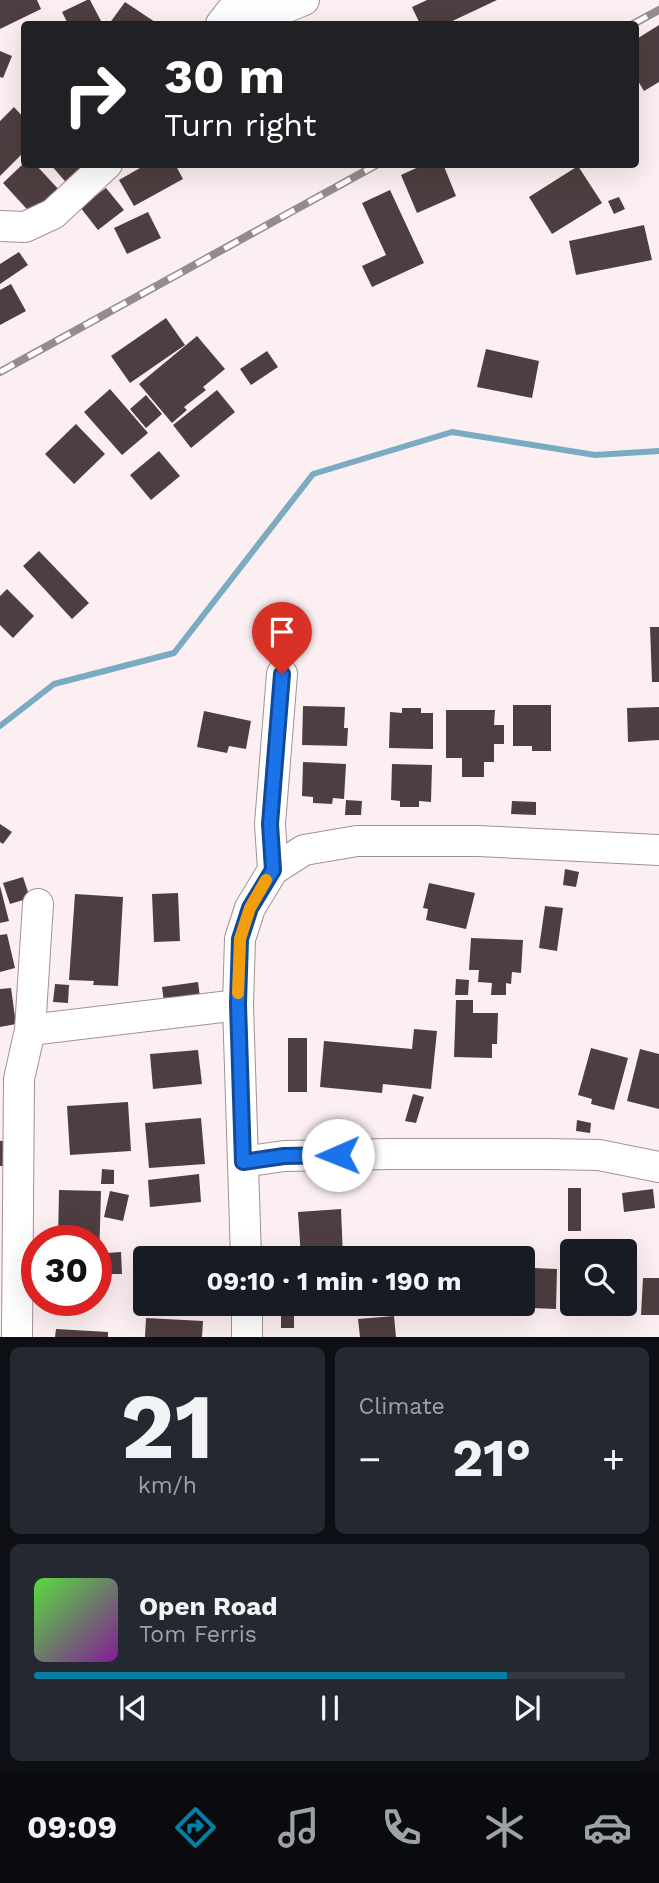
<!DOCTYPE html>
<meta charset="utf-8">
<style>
body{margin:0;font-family:"Work Sans",sans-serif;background:#242831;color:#f1f3f6;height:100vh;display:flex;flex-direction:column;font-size:26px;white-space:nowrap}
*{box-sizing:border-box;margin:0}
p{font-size:23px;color:#9ea1a6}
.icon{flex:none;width:38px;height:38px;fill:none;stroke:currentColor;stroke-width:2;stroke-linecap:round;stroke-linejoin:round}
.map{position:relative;height:1337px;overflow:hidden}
.sheet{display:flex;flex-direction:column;gap:10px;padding:10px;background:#0d0f14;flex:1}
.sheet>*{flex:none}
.hud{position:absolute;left:21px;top:21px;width:618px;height:147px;border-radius:7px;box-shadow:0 7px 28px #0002;background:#202124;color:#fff;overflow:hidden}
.controls{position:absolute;left:560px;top:1239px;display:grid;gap:14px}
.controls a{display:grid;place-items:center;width:77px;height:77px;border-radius:7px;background:#171b24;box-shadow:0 7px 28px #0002;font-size:35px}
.speed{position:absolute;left:21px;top:1225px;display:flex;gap:14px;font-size:35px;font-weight:700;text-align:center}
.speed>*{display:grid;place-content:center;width:91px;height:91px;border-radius:50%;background:#171b24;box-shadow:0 7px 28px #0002;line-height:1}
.speed .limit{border:10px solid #d22;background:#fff;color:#111}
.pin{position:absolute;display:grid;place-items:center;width:60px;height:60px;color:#fff;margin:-72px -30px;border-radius:50% 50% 50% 0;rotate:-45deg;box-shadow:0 0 7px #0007}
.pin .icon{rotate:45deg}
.me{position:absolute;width:77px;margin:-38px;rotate:269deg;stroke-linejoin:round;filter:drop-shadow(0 0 5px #0008)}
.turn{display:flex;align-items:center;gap:24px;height:147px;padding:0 28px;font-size:32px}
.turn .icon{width:91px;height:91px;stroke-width:2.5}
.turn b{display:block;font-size:49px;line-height:60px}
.big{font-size:52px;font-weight:700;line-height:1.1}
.sheet .tile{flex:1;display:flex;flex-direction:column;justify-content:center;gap:10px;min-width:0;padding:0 24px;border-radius:10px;background:#242831}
.sheet .dial{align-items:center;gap:0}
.dial b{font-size:91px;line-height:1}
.song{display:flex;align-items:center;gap:21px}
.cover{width:84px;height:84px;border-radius:10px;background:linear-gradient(135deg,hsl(110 70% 55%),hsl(290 70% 35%))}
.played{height:7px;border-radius:4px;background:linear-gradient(90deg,#087ea5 80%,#363941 80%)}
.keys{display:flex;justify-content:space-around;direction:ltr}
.heat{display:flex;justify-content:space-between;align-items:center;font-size:38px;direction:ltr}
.sheet .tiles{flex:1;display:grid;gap:10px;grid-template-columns:1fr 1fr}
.tile:last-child{grid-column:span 2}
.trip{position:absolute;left:133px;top:1246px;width:402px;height:70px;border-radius:7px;background:#171b24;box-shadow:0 7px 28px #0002;font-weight:700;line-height:70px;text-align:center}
.menu{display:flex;height:112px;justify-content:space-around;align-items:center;background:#090b0e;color:#9ea1a6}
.menu .icon{width:49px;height:49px}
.menu .selected{color:#087ea5}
.menu b{font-size:32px;color:#f1f3f6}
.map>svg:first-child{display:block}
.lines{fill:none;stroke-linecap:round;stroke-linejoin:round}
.stream{stroke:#7aabc2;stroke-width:6}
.building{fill:#4f3e41}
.minor-casing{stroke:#a59094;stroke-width:32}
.minor{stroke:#fff;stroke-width:30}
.rail-casing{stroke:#958a8c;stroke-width:8}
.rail{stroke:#fff;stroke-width:5;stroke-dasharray:16;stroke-linecap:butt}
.route-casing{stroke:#114b97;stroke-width:18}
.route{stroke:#1a73e8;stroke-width:12}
.slow{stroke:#f59e0b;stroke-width:12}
</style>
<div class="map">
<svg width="659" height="1337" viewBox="0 0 659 1337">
<rect width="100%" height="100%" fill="#fceff1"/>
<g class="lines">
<path class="stream" d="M0,726L54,684L174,653L313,474L452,432L595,455L659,451"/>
</g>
<path class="building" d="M0,0H37L41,9L0,29Z
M87,0H90L101,21L94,24H68L62,12Z
M427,0H497L446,24H420L412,7Z
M125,2L158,24H109Z
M659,25V82L644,91L635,76V40Z
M0,51L12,56L3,78L0,77Z
M14,107L24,118V152L0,176V121Z
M23,164H35L61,192L34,217L3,183Z
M50,164H97L71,188Z
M147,164H175L183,179L134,206L119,180Z
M425,164H443L456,196L417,213L401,175Z
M578,166L602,203L552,234L529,197Z
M106,188L124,210L98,230L80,207Z
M390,190L424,263L372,287L362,266L386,255L362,203Z
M619,197L625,209L614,214L608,201Z
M148,212L161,238L127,254L114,228Z
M644,225L652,260L576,275L569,241Z
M19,252L28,265L0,284V264Z
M11,284L26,311L0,325V290Z
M166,318L185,345L130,383L111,356Z
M197,336L225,369L203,387L206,390L184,407L187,410L172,423L139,384Z
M486,349L539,361L532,398L477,387Z
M267,351L278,367L251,385L240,369Z
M110,389L148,433L122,455L84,412Z
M217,390L235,412L191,448L173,425Z
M146,395L162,414L146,428L130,409Z
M76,424L105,454L74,484L45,454Z
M159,451L180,476L151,500L130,475Z
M39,551L89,603L72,619L23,566Z
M7,589L34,616L13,638L0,625V596Z
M650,627H659V682H652Z
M513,705H551V751H532V746H513Z
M303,706L345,707L344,728H348L347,746L302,745Z
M659,707V740L628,742L627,708Z
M402,708H421V713H433V749L389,748L390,712L402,713Z
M446,710H495L494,725H504V744H494V762H484V777H462V758H446Z
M204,711L251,721L246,749L229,746L227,753L197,747Z
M303,762L346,764L344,799L333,798L332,804L313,803V797L302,796Z
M392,764L432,765L431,802L419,801V807H400V801L391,800Z
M346,800L362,801L361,815H345Z
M512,801L536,802V815L511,814Z
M0,824L12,832L3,844L0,842Z
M565,869L579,872L576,887L563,885Z
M23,877L30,898L10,904L3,883Z
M429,883L475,893L466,929L426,920L428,909L423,908Z
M0,886L9,921L0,923Z
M178,893L180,941L154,942L152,894Z
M75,894L123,897L118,986L93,985L94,981L69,980Z
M545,906L563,908L557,951L539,948Z
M7,934L15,968L0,972V935Z
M471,938L523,940L521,973L512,972L511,984L506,983V995H491L492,983L478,982L479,970H469Z
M456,979L469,980L468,995H455Z
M198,982L200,997L164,1002L162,987Z
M55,984L69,985L68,1003L53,1002Z
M11,988L16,1024L0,1027V989Z
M456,1000H473V1013H498L497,1044H492V1058L454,1057Z
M414,1029L437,1031L431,1089L383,1084L382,1093L320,1087L324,1041L412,1049Z
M288,1038H307V1092H288Z
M591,1048L628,1058L614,1110L591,1104L592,1099L578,1095Z
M640,1049L659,1054V1109L627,1101Z
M198,1050L202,1084L153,1089L150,1054Z
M413,1094L424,1097L416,1123L405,1121Z
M128,1102L131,1151L70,1155L67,1106Z
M201,1118L205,1164L149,1168L145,1123Z
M577,1120L591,1123L590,1133L576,1131Z
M16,1140V1166H0V1141Z
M102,1169L114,1170V1184H101Z
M199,1174L201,1202L150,1207L148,1180Z
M568,1188H581V1231H568Z
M653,1189L655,1208L624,1212L622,1193Z
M59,1190L101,1191L99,1261H96V1241H58Z
M110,1191L129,1195L123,1221L104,1217Z
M341,1209L343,1258H301L298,1212Z
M121,1252L122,1274H107V1253Z
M533,1268L557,1269L556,1309L532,1308Z
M643,1278H659V1315H641Z
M281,1313H294V1328H281Z
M394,1316L396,1337H360L358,1319Z
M146,1318L203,1321L202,1337H145Z
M56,1329L108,1332V1337H55Z"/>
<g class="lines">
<defs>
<path id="minor" d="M236,5C269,16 273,13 304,0
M221,24L236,5
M0,226L25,227L53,214L107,164
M273,870L270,824L282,674
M30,1030L238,1005
M243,1162L284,1156L391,1154H548L599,1155L659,1167
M246,1258L238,1005L240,939L250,908L273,870L304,850L357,841H478L659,850
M247,1304V1337
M17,1337L19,1079L30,1030L38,904"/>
</defs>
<use href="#minor" class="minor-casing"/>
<use href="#minor" class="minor"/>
<defs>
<path id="rail" d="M633,24L659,10
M0,372L378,164"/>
</defs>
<use href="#rail" class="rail-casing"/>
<use href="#rail" class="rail"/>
</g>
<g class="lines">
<defs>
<path id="route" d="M282,674L270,824L273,870L250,908L240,939L238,1004L243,1162L284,1156L338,1155"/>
</defs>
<use href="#route" class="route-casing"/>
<use href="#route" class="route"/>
<path class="slow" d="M238,993L240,939L250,908L266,880"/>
</g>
</svg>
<div class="controls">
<a><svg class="icon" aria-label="search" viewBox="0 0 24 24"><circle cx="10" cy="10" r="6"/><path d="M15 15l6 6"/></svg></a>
</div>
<div class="speed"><div class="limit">30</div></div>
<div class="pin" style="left:282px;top:674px;background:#d93025"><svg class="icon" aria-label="arrive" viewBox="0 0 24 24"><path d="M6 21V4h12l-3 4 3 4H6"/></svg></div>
<svg class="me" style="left:338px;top:1155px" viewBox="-20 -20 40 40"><circle r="19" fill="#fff"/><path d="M0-13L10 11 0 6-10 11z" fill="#1a73e8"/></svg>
<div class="trip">09:10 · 1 min · 190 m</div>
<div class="hud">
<div class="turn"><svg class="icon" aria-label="right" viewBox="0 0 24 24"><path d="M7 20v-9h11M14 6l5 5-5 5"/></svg><div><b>30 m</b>Turn right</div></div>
</div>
</div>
<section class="sheet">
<div class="tiles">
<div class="tile dial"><b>21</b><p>km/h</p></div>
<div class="tile"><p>Climate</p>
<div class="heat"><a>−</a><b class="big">21°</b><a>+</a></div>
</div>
<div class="tile">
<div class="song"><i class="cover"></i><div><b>Open Road</b><p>Tom Ferris</p></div></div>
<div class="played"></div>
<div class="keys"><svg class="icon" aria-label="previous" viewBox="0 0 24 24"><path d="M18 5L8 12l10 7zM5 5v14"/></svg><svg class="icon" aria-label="pause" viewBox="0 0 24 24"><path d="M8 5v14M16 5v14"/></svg><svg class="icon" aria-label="next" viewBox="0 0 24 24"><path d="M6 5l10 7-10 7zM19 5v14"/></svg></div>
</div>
</div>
</section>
<nav class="menu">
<b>09:09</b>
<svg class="icon selected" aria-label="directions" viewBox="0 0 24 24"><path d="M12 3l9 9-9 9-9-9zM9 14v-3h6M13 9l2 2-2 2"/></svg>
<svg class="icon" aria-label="music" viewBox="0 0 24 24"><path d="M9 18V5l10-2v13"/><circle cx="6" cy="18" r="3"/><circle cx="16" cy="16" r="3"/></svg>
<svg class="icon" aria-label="phone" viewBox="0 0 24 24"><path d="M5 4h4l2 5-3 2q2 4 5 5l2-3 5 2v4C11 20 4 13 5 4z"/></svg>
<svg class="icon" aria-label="climate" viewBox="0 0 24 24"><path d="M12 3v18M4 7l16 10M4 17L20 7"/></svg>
<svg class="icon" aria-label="car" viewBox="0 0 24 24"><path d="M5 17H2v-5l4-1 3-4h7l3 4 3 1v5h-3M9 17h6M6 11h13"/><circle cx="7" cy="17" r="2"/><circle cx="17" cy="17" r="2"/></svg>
</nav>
